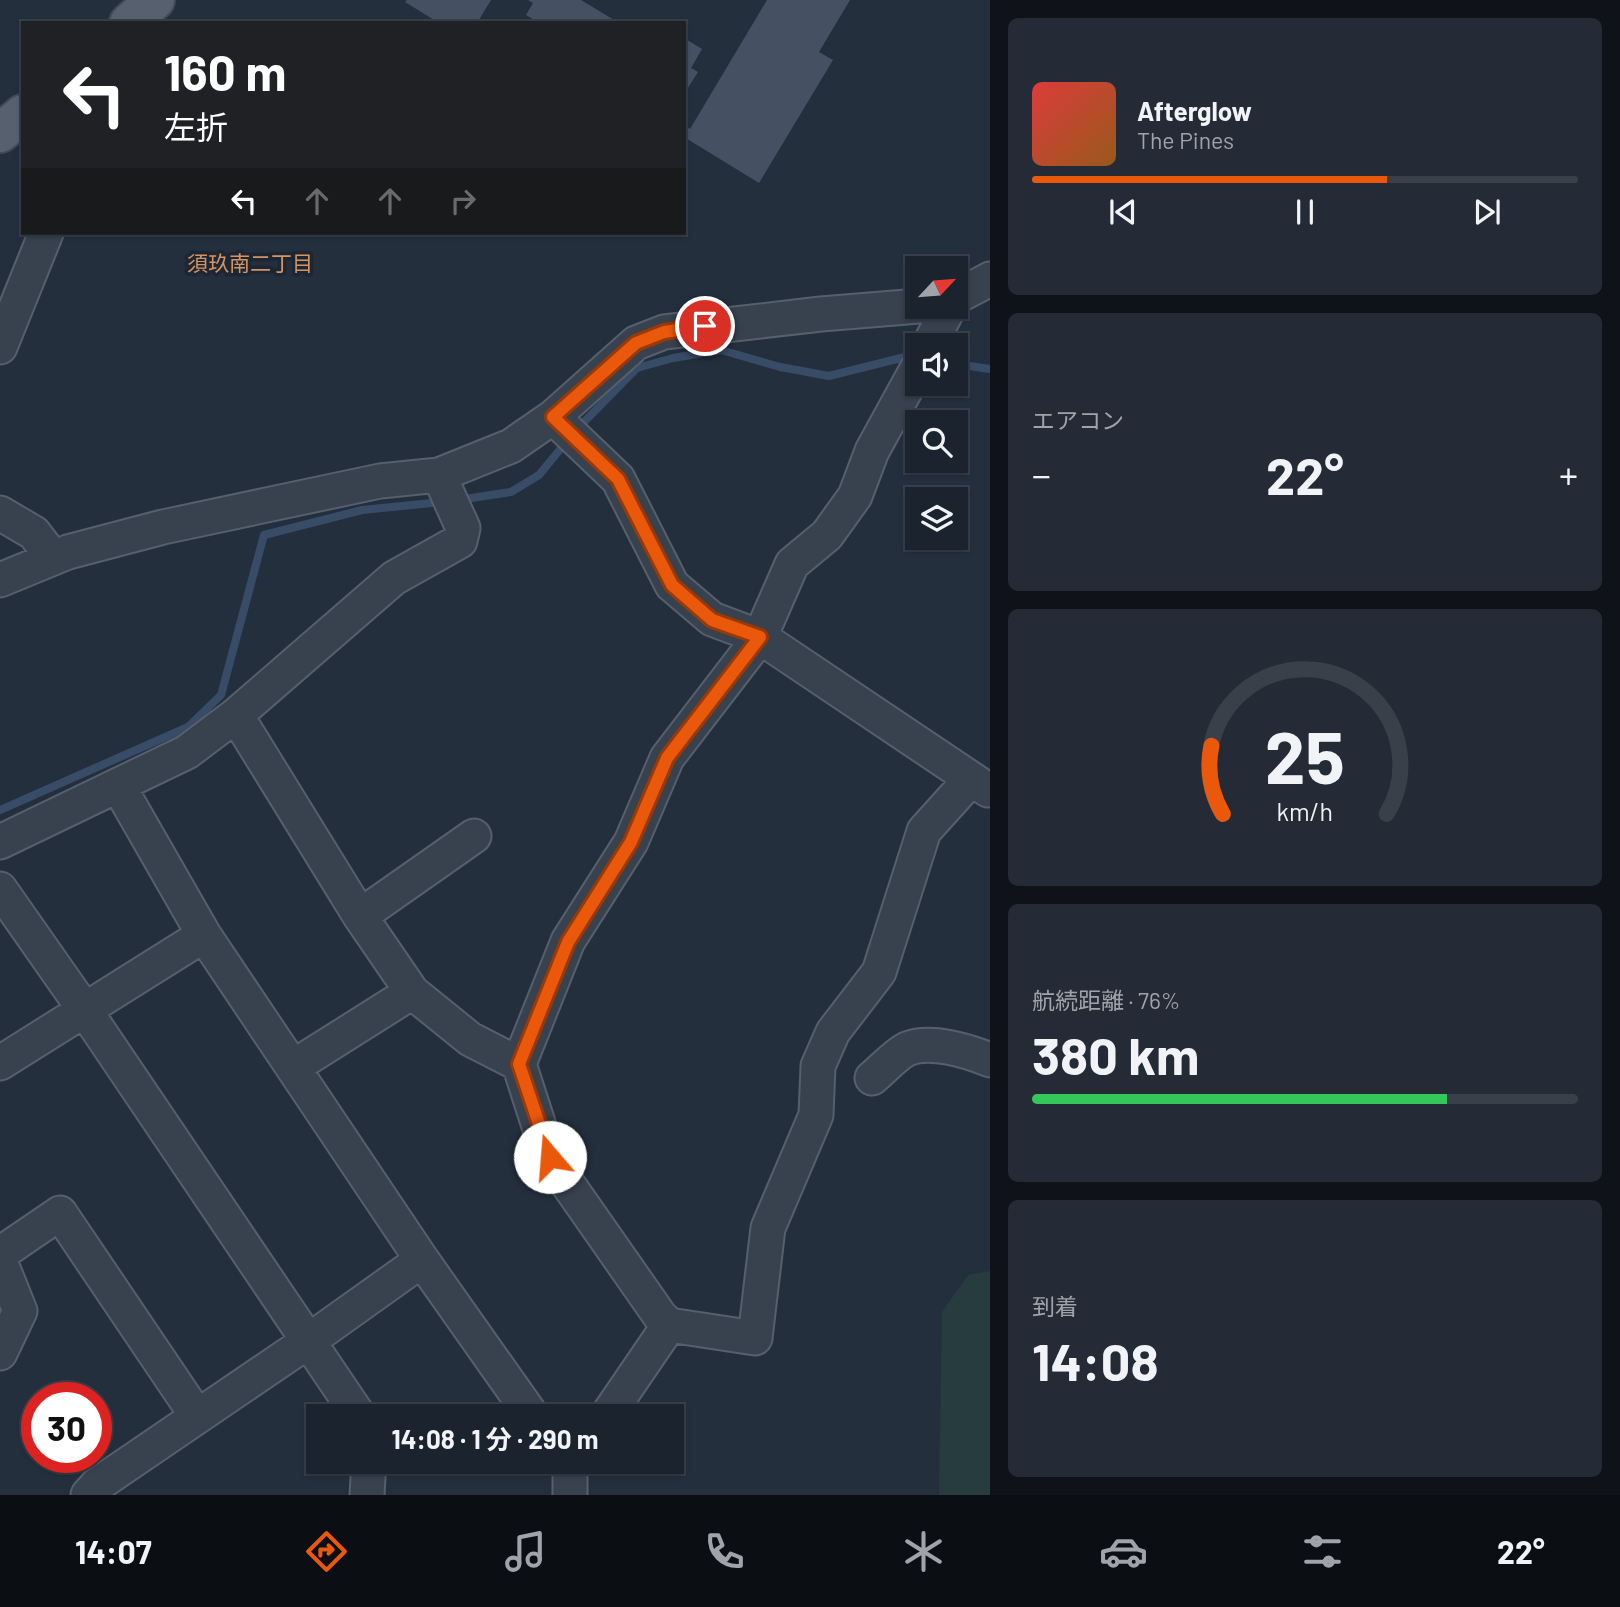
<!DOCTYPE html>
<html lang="ja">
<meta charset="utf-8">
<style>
body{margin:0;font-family:Barlow,"Noto Sans JP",sans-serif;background:#242b36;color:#f1f3f6;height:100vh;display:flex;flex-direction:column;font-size:26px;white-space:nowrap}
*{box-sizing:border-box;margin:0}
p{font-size:23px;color:#a0a4aa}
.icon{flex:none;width:38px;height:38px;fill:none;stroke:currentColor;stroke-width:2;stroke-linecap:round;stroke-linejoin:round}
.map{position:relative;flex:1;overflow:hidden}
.side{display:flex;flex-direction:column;gap:18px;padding:18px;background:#0f1319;width:630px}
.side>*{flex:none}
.top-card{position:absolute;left:21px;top:21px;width:665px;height:214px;border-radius:0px;box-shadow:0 2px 5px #0004,0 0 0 2px #39404a;background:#202124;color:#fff;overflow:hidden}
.needle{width:46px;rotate:64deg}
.fabs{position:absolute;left:905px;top:256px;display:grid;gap:14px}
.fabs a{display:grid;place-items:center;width:63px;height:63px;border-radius:0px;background:#1b232e;box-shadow:0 2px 5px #0004,0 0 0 2px #39404a;font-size:35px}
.speed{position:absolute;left:21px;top:1382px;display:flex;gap:14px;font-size:35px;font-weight:700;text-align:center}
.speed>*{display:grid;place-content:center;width:91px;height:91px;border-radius:50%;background:#1b232e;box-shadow:0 2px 5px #0004,0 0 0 2px #39404a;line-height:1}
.speed .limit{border:10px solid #d22;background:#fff;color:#111}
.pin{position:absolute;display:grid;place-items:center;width:60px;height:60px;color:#fff;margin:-30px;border:4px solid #fff;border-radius:50%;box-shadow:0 2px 7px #0007}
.me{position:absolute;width:77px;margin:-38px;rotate:342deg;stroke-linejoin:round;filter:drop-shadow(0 0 5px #0008)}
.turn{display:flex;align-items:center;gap:24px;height:147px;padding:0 28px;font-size:32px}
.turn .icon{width:91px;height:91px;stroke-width:2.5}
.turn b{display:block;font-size:49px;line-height:60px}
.lanes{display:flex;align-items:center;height:66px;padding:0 28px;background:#0003;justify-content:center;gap:35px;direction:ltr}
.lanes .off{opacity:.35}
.big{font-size:52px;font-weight:700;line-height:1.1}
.side .widget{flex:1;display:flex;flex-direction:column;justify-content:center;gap:10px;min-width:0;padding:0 24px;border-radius:10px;background:#242b36}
.side .dial{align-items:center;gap:0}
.dial svg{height:182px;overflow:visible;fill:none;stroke:#39404a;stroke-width:7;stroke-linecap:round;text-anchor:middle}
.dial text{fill:#f1f3f6;stroke:none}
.song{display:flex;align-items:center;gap:21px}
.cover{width:84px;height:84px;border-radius:10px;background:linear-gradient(135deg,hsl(0 70% 55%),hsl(30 70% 35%))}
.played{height:7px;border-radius:4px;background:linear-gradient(90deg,#ea580c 65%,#39404a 65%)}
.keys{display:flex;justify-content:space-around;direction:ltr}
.heat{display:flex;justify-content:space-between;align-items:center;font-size:38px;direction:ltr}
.charge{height:10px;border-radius:5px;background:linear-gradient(90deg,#34c759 76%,#39404a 0)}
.trip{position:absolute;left:306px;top:1404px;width:378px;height:70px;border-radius:0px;background:#1b232e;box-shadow:0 2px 5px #0004,0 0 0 2px #39404a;font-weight:700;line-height:70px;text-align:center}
.tab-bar{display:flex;height:112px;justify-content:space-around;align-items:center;background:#0b0e12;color:#a0a4aa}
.tab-bar .icon{width:49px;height:49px}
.tab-bar .on{color:#ea580c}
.tab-bar b{font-size:32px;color:#f1f3f6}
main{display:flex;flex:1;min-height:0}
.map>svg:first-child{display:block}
.green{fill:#263c3f}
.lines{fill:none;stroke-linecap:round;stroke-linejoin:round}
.stream{stroke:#394c67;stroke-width:8}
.building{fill:#455162}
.minor-casing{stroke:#565f6c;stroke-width:37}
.major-casing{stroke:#414a57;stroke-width:42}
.minor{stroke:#38414e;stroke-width:33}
.major{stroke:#56606e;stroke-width:38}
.route-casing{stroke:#983908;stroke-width:18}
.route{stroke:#ea580c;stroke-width:12}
.labels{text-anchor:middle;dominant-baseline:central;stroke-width:7;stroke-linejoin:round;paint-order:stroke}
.neighbourhood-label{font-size:21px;fill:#d59563;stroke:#1d2633}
</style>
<main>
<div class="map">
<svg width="990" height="1495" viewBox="0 0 990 1495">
<rect width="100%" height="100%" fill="#242f3e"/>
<path class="green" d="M990,1271V1495H939L942,1312L968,1275Z"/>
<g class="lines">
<path class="stream" d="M956,364L990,369
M578,428L637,368L673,358L721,350L780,367L829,376L909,356L917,357
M458,500L511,492L539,475L567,441
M0,810L188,727L221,695L264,535L362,510L442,502"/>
</g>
<path class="building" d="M407,0H491L477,23H439L405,2Z
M528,0H581L619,23H539L526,15L533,3Z
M767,0H850L819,52L833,60L759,183L684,137V125L690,129Z
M684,38L702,49L691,68L698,72L684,94Z"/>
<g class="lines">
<defs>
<path id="minor" d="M956,297L990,279
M929,345L950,306
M0,347L46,233
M917,369L872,451L855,496L827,535L792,564L760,637L667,758L631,842L568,941L519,1064L549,1157L660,1316L669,1325L755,1338L768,1228L816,1115L818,1066L833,1032L879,972L924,831L970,780
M553,417L618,479L672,585L712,619L760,637L988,790
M0,513L34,533L53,558
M0,580L68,552L163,527L380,481L439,475
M236,715L360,916L412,992L470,1039L519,1064
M0,842L187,752L236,715L394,578L460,541L463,528L439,475L511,446L553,417L636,343L664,332L821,314L919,306
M0,889L84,1009L359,1416
M360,916L474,836
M0,1063L204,935
M293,1067L412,992
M872,1078C882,1070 895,1055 907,1049C930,1039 968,1051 990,1060
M0,1254L60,1213L197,1416
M422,1260L532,1416
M0,1261L20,1311L0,1353
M607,1416L669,1325
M88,1495L97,1485L307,1342L422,1260L204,935L118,785
M367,1495L369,1461
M570,1495V1469L576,1461"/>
<path id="major" d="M129,23L155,0
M0,133L23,114"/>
</defs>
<use href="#minor" class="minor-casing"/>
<use href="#major" class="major-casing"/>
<use href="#minor" class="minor"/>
<use href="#major" class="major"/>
</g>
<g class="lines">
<defs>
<path id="route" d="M550,1157L519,1064L568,942L631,842L667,758L760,637L712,620L672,585L618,479L553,417L636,343L664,332L705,326"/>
</defs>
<use href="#route" class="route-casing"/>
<use href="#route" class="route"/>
</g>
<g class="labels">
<g class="neighbourhood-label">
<text x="250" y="262">須玖南二丁目</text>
</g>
</g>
</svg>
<div class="fabs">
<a><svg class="needle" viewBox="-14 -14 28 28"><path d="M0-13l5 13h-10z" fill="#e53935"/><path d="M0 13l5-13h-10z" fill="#a0a4aa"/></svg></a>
<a><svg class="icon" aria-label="sound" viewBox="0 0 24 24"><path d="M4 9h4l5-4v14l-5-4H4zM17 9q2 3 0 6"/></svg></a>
<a><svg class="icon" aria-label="search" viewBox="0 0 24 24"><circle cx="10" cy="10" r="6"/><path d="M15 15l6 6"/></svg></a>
<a><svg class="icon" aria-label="layers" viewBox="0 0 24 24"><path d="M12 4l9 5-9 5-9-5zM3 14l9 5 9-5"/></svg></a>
</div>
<div class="speed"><div class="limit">30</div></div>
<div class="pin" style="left:705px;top:326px;background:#d93025"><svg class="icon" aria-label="arrive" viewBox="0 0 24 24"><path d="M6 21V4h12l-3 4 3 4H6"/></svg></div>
<svg class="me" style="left:550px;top:1157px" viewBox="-20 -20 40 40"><circle r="19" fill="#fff"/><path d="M0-13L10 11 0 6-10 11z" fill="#ea580c"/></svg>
<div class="trip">14:08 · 1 分 · 290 m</div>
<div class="top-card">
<div class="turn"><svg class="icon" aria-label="left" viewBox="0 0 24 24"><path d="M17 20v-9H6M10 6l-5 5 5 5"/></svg><div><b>160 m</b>左折</div></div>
<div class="lanes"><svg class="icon" aria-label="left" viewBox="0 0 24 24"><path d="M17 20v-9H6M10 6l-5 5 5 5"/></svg><svg class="icon off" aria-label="ahead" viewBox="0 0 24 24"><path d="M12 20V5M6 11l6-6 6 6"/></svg><svg class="icon off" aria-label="ahead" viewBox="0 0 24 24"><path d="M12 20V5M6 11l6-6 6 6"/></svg><svg class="icon off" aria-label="right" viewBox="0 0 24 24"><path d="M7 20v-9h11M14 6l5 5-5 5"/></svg></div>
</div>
</div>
<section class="side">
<div class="widget">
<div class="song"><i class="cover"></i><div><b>Afterglow</b><p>The Pines</p></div></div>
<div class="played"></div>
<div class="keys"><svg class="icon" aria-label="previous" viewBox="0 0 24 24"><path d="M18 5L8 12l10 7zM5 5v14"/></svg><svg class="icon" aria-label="pause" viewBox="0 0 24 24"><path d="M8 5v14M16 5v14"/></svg><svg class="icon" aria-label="next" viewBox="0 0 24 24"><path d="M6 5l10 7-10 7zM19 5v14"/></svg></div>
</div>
<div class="widget"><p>エアコン</p>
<div class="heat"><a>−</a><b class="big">22°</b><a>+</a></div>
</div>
<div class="widget dial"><svg viewBox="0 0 100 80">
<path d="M14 69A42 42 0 1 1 86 69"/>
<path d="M14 69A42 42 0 0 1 9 39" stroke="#ea580c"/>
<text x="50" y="56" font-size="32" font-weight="700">25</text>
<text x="50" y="72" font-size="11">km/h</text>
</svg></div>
<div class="widget"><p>航続距離 · 76%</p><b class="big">380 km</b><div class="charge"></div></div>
<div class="widget"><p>到着</p><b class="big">14:08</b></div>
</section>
</main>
<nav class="tab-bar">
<b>14:07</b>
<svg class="icon on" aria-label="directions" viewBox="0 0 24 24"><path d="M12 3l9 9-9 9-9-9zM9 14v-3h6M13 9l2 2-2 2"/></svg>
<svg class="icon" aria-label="music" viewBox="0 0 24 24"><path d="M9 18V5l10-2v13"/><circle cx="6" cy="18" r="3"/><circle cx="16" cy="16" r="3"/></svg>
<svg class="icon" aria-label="phone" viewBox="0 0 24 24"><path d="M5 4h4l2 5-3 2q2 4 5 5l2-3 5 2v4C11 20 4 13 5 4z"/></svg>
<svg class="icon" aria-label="climate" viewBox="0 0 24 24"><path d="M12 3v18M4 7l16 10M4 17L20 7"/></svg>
<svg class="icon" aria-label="car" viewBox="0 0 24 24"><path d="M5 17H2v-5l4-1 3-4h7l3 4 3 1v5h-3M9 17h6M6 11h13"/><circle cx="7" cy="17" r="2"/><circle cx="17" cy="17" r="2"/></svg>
<svg class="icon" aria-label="filters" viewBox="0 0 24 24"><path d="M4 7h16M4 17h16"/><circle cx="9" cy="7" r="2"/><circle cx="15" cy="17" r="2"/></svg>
<b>22°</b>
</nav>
